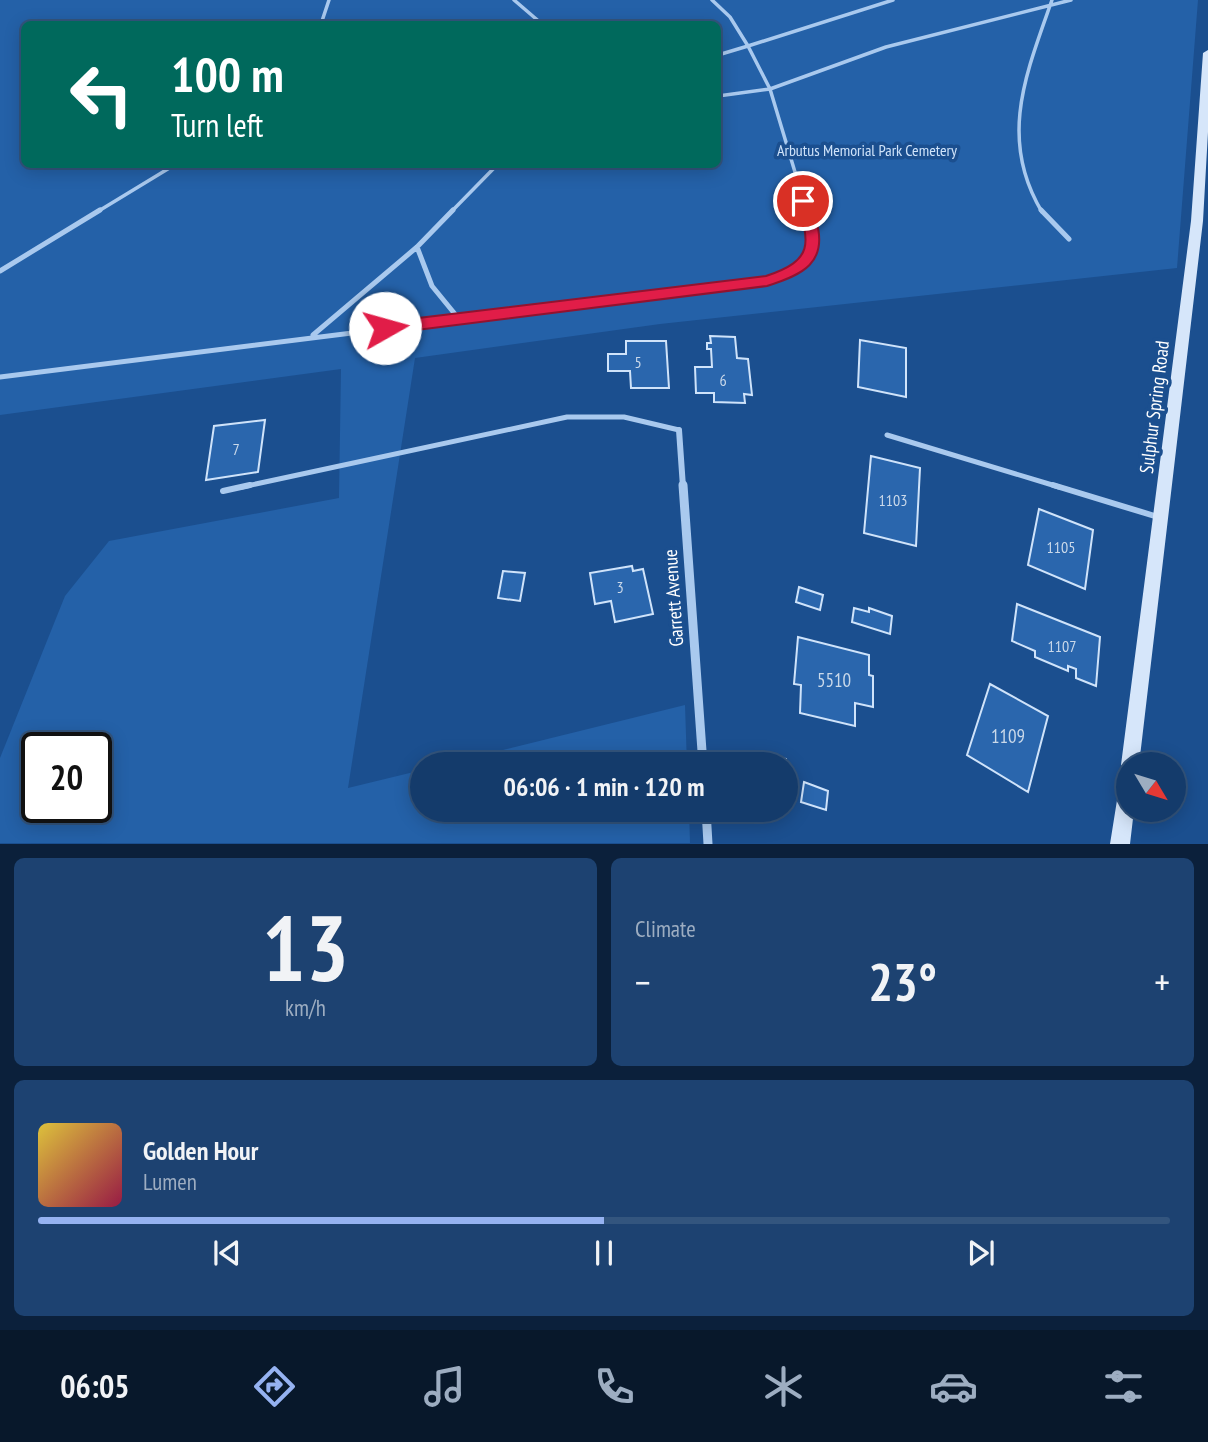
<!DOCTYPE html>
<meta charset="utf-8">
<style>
body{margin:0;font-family:"PT Sans Narrow",sans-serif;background:#1d4271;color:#f1f3f6;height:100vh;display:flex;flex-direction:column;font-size:26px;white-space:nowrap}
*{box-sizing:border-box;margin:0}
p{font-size:23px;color:#9dadc1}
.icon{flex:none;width:38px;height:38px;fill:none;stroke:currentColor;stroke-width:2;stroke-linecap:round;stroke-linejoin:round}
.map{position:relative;height:844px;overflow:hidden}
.side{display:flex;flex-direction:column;gap:14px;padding:14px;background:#0b203b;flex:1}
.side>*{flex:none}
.banner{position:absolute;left:21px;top:21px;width:700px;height:147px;border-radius:10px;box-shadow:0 4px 18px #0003,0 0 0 2px #33557e;background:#00695c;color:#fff;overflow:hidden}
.needle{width:46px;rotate:128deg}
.fabs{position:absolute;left:1116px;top:752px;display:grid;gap:14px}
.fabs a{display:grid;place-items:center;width:70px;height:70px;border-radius:50%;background:#143b6b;box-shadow:0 4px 18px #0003,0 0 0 2px #33557e;font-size:35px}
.speed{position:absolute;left:21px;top:732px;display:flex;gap:14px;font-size:35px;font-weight:700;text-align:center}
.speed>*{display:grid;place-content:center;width:91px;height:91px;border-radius:50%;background:#143b6b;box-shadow:0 4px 18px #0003,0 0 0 2px #33557e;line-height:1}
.speed .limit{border:4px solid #111;border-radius:10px;background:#fff;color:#111}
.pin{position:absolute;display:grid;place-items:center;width:60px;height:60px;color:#fff;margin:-30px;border:4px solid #fff;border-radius:50%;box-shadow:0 2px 7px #0007}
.me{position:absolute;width:77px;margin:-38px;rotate:83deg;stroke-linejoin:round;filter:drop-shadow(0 0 5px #0008)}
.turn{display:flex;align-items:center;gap:24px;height:147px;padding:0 35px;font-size:32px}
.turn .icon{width:91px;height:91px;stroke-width:2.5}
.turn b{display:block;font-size:49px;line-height:60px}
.big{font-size:52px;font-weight:700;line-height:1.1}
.side .widget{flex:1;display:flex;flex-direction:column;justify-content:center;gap:10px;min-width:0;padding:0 24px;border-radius:10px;background:#1d4271}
.side .dial{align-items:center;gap:0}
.dial b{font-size:91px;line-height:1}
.song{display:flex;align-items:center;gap:21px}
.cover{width:84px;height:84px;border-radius:10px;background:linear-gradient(135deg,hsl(50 70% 55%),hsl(340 70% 35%))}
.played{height:7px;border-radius:4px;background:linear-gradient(90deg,#95b2f1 50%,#33557e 50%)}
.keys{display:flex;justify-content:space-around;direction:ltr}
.heat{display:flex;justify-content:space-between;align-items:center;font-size:38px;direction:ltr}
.side .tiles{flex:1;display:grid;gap:14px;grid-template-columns:1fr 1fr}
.widget:last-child{grid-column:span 2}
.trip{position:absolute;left:410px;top:752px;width:388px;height:70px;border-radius:35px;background:#143b6b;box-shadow:0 4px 18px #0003,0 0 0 2px #33557e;font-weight:700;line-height:70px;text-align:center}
.dock{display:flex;height:112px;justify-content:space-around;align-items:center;background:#08182b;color:#9dadc1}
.dock .icon{width:49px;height:49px}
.dock .active{color:#95b2f1}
.dock b{font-size:32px;color:#f1f3f6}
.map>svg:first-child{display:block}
.green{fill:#2461a8;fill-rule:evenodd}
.building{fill:#2a66ad;stroke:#cfe3fa;stroke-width:2}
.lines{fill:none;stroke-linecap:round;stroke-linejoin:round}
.service-far2{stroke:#a9c9ee;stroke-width:3.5}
.service-far1{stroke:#a9c9ee;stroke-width:5}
.service{stroke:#a9c9ee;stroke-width:6}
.minor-far1{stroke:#a9c9ee;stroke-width:6}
.minor{stroke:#a9c9ee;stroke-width:9}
.secondary{fill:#d6e6fa;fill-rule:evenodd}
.route{fill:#e11d48;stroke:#92132f;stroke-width:2}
.labels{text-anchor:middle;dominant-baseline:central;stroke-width:7;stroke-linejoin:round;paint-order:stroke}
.far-park-label{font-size:16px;fill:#cfe3fa;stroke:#1b4f8f}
.number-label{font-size:16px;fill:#cad9ea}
.street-label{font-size:19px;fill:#fff;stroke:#1b4f8f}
.near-number-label{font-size:19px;fill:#cad9ea}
</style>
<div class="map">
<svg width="1208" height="844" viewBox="0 0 1208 844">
<rect width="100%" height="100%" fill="#1b4f8f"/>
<path class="green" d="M0,0H1198L1177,268L660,324L415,358L348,788L422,770V810H689L690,843H0V758L65,596L109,541L339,498L341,369L0,415ZM24,24H718V164H24ZM37,747H96V807H37Z
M685,705L687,765H442Z"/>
<path class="building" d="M710,336L735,337L737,358L748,359L752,395L744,394L745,403L714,402V393H696L695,367H712L711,349H707V343H711Z
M860,340L906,348V397L858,387Z
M626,341H666L669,388H631L630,371H608V354H626Z
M265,420L258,472L206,480L214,426Z
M871,456L920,468L916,546L864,533Z
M1039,509L1093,530L1085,589L1028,565Z
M632,566L633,571L643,569L653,614L615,622L611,601L595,604L590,573Z
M503,571L525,573L520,601L498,598Z
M799,587L823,595L820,610L796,602Z
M1017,604L1100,637L1096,686L1076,678V669L1068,666V671L1035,657V651L1012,641Z
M854,608L869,612V608L892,616L890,634L852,622Z
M798,637L869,655V675L873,676V707L855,703V726L800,713L801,685L794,684Z
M990,684L1048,716L1028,792L967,755Z
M762,753L786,759V765H761Z
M804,782L828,791L826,810L801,802Z"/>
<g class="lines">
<path class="service-far2" d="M514,0L542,24
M712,0L730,17L748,46L893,0
M321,24L329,0
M718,55L748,46L770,89L807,212
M718,96L770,89L886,47L1071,0
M97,212L176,164
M451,212L498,164
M1042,212C998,139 1026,74 1052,0"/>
<path class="service-far1" d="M1041,210L1069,239
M417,247L432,286L459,319
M0,271L100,210
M313,335L417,247L453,210
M0,377L767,281C808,267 819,254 806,210
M887,435L1059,487
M242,487L567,417H624L679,430"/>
<path class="service" d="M1053,485L1158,517
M223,491L250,485"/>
<path class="minor-far1" d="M679,430L683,487"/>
<path class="minor" d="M683,485L703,765
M706,810L708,844"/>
<path class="secondary" d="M1208,50V132L1203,221L1139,765H1129V810H1134L1130,844H1110L1122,769L1121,765L1191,221L1203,53Z"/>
</g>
<path class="route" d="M803,197C812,200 813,211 816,220C829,263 802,275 767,286L385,334L378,328L385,322L766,276C814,260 810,244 797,201Z"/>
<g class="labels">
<g class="far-park-label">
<text x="867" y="150">Arbutus Memorial Park Cemetery</text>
</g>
<g class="number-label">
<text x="638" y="362">5</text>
<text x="723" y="380">6</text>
<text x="236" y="449">7</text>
<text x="893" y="500">1103</text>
<text x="1061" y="547">1105</text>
<text x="620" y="587">3</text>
<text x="1062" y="646">1107</text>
</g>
<g class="street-label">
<text transform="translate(1154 407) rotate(-83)">Sulphur Spring Road</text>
<text transform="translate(673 598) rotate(-94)">Garrett Avenue</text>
</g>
<g class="near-number-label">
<text x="834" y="680">5510</text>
<text x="1008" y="736">1109</text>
</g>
</g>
</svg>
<div class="fabs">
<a><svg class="needle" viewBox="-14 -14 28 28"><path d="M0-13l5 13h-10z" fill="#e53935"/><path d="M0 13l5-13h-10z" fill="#9dadc1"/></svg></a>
</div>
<div class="speed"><div class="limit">20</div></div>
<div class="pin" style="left:803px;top:201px;background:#d93025"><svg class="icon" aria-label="arrive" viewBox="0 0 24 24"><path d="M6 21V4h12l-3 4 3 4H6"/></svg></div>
<svg class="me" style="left:385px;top:328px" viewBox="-20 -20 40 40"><circle r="19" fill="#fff"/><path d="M0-13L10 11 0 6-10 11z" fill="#e11d48"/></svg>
<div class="trip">06:06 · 1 min · 120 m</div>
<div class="banner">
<div class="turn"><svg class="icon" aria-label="left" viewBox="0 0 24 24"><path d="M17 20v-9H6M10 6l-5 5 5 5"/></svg><div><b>100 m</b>Turn left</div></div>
</div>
</div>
<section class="side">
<div class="tiles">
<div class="widget dial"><b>13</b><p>km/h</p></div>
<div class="widget"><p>Climate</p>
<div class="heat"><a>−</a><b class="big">23°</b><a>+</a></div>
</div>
<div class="widget">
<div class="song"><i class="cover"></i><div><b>Golden Hour</b><p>Lumen</p></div></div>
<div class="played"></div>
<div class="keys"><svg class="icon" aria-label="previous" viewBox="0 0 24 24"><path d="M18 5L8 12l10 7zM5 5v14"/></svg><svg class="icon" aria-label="pause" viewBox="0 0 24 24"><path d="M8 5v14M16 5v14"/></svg><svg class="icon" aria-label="next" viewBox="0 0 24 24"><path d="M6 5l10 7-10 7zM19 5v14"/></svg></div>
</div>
</div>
</section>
<nav class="dock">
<b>06:05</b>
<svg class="icon active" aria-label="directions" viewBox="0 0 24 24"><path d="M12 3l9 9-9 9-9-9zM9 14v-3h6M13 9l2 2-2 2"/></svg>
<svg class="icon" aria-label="music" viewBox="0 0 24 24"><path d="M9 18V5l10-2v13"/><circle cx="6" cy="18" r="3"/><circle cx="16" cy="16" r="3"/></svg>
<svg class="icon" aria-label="phone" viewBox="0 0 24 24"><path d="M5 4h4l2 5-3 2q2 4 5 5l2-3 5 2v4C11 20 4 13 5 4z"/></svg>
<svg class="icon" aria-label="climate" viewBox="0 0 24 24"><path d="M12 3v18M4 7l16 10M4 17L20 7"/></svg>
<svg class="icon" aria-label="car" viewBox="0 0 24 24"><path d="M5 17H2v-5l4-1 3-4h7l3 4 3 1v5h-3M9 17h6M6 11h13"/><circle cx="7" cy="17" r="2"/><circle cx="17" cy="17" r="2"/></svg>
<svg class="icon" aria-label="filters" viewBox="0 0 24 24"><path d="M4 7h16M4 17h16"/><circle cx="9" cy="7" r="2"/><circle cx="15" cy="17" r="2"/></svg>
</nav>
